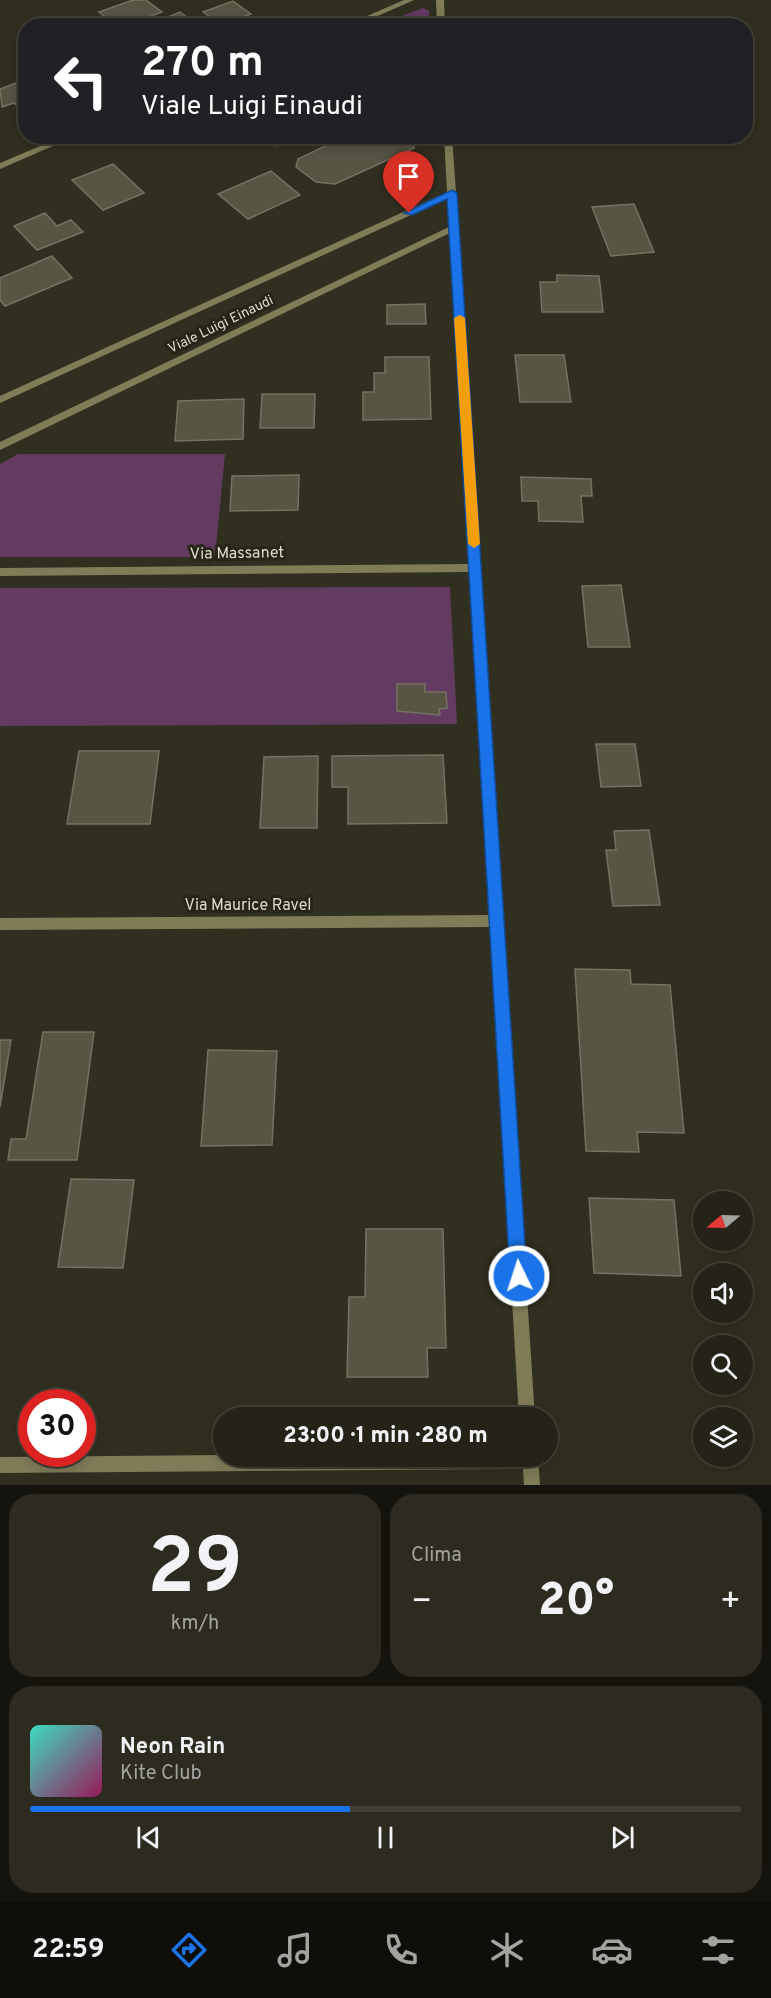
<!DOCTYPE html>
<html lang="it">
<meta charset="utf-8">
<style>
body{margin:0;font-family:Overpass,sans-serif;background:#2d2b20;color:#f1f3f6;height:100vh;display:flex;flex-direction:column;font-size:22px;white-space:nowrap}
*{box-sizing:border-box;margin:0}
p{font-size:20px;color:#a3a4a1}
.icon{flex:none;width:33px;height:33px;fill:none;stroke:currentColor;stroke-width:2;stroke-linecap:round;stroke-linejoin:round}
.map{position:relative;height:1485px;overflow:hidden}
.panel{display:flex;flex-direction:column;gap:9px;padding:9px;background:#14130d;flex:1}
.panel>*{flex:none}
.top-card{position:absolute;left:18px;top:18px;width:735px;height:126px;border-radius:24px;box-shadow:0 3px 15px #0003,0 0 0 2px #424036;background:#202124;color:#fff;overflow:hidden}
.needle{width:39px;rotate:251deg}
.tools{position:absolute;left:693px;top:1191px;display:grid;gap:12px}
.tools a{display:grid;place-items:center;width:60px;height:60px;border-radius:50%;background:#252317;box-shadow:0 3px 15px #0003,0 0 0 2px #424036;font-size:30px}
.speed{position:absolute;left:18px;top:1389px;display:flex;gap:12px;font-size:30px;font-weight:700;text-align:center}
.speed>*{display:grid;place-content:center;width:78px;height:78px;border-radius:50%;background:#252317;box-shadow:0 3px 15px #0003,0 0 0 2px #424036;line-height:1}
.speed .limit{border:9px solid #d22;background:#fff;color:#111}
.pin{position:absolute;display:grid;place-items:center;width:51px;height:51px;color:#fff;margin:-62px -26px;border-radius:50% 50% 50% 0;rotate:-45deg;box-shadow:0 0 6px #0007}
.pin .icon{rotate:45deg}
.me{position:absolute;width:66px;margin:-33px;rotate:356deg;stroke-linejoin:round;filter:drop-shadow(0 0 4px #0008)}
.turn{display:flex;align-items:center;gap:21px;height:126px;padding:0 24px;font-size:27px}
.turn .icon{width:78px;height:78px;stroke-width:2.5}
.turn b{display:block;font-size:42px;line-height:51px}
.big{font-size:45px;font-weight:800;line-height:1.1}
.panel .tile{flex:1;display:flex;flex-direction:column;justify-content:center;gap:9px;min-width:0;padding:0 21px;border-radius:24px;background:#2d2b20}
.panel .dial{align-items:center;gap:0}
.dial b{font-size:78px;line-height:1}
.song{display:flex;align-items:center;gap:18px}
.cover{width:72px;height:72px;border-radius:9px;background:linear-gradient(135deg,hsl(170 70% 55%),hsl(330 70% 35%))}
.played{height:6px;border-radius:3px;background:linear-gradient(90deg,#1a73e8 45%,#424036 45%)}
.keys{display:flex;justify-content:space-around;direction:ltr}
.heat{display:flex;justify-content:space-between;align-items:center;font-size:33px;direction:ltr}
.panel .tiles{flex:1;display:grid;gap:9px;grid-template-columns:1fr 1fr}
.tile:last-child{grid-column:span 2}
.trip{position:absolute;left:213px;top:1407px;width:345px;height:60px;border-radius:30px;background:#252317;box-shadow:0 3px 15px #0003,0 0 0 2px #424036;font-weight:800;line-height:60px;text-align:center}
.dock{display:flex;height:96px;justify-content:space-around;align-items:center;background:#0f0e09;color:#a3a4a1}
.dock .icon{width:42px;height:42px}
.dock .on{color:#1a73e8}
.dock b{font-size:27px;color:#f1f3f6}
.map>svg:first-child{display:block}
.green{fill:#633b61;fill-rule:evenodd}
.building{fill:#585545;stroke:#757261;stroke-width:1.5}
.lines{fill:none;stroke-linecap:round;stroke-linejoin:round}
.street{fill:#817c58;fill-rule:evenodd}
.route{fill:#1a73e8;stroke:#114b97;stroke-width:1.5}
.slow{fill:#f59e0b}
.labels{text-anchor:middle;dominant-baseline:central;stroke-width:6;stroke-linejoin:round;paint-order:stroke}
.far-street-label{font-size:14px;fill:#dddcd2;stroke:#272516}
.street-label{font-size:16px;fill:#dddcd2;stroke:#272516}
</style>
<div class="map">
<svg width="771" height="1485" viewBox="0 0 771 1485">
<rect width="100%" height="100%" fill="#312f1f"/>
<path class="green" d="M423,8L429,11V25H378Z
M18,454H225L215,557H0V464Z
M450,587L457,724L0,726V588ZM397,684H424L425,692H446L447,708L439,709L440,714L397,711Z"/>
<path class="building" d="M133,0H146L162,12L124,26H116L99,12Z
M233,1L251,14L221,25L203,12Z
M180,12L198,26L151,24Z
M24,80L26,107L21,109L14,103L2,107L0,89Z
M264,136H299L276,146Z
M346,136H412L414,148L335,184L316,182L296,167L298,159Z
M113,164L144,193L103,210L72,180Z
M271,171L300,195L248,219L218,194Z
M634,204L654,252L611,256L592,207Z
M45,213L57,226L71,220L83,232L37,250L14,226Z
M52,256L72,278L5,306L0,300V278Z
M557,275L599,276L603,312H542L540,282H557Z
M425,304L426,324H387V305Z
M515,355H564L571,402H520Z
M385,357H429L431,419L363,420V392H374V373H385Z
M262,394H315L314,428H260Z
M244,399L243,439L175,441L178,401Z
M299,475L298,510L230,511L232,476Z
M521,477L591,479L592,496H581L583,522L539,521L538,501H522Z
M621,585L630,647H588L582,586Z
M397,684H425V692H446L447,708L439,709L440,715L397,711Z
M596,744H635L641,786L601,787Z
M79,751H159L150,824H67Z
M443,755L447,823L348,824V787H332V756Z
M318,756L317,828H260L264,757Z
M649,830L660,905L613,906L606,850H616L614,831Z
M575,969L630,970L631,984L670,985L684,1133L637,1132L639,1152L586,1151Z
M43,1032H94L77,1160H8L11,1139H26Z
M0,1040H11L0,1107Z
M208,1050L277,1051L272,1145L201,1146Z
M71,1179L134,1180L123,1268L58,1267Z
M589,1198L674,1200L681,1276L594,1273Z
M366,1229H443L446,1348H427L428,1377H347L349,1297H365Z"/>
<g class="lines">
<path class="street" d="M404,0H414L355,26H344Z
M436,0H444L445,26H437Z
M64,136H76L0,169V163Z
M444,136H452L456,193L535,1418H519L490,927L0,930V918L489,915L469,572L0,576V568L469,564L450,233L0,450V442L449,227L448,198L0,403V396L447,192Z
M224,1455L538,1456L540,1485H524L523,1469L0,1473V1457Z"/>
</g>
<path class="route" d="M452,190L457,193L527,1276L525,1282L519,1284L513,1282L510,1276L447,199L412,215L404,213Z"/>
<path class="slow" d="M460,315L465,318L480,544L474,548L468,544L454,318Z"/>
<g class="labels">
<g class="far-street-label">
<text transform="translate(221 325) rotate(-26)">Viale Luigi Einaudi</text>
</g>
<g class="street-label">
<text transform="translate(237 554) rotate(-1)">Via Massanet</text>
<text x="248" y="906">Via Maurice Ravel</text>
</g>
</g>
</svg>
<div class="tools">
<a><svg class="needle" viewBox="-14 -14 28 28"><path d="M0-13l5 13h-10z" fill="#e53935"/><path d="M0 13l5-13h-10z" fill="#a3a4a1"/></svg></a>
<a><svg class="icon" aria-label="sound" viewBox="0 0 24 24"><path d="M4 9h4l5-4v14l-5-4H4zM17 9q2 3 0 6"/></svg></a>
<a><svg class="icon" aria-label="search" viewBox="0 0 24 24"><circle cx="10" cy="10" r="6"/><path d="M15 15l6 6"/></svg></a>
<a><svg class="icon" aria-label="layers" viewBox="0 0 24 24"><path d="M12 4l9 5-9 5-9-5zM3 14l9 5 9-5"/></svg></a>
</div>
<div class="speed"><div class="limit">30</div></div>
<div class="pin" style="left:409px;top:213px;background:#d93025"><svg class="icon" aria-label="arrive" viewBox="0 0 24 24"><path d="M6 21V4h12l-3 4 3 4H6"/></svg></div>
<svg class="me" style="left:519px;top:1276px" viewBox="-20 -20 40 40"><circle r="17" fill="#1a73e8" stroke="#fff" stroke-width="3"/><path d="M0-11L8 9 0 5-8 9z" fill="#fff"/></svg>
<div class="trip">23:00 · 1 min · 280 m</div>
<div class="top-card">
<div class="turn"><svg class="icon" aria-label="left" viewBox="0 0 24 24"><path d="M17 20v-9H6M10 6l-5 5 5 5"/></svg><div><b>270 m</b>Viale Luigi Einaudi</div></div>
</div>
</div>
<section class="panel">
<div class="tiles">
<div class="tile dial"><b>29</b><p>km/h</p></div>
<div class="tile"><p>Clima</p>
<div class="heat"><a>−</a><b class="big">20°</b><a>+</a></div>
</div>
<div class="tile">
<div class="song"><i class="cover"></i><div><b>Neon Rain</b><p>Kite Club</p></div></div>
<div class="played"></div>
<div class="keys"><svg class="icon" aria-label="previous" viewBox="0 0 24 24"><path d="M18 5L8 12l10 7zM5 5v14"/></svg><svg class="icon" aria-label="pause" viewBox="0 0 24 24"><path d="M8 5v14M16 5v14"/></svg><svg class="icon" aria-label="next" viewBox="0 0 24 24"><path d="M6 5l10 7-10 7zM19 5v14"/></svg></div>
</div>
</div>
</section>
<nav class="dock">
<b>22:59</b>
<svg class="icon on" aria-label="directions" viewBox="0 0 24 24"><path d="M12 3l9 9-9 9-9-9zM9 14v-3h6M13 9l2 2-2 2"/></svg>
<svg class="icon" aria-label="music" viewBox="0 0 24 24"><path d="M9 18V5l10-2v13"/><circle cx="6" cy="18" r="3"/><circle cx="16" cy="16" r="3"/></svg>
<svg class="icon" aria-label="phone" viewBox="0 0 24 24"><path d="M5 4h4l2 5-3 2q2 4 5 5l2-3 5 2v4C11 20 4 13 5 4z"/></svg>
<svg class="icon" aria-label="climate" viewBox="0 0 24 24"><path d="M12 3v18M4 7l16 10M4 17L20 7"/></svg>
<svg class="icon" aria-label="car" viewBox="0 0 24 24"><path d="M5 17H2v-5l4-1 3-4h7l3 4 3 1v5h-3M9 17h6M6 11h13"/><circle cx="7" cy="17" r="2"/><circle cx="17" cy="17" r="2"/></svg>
<svg class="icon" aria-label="filters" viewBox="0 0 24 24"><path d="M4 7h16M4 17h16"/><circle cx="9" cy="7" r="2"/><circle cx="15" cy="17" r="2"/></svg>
</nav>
